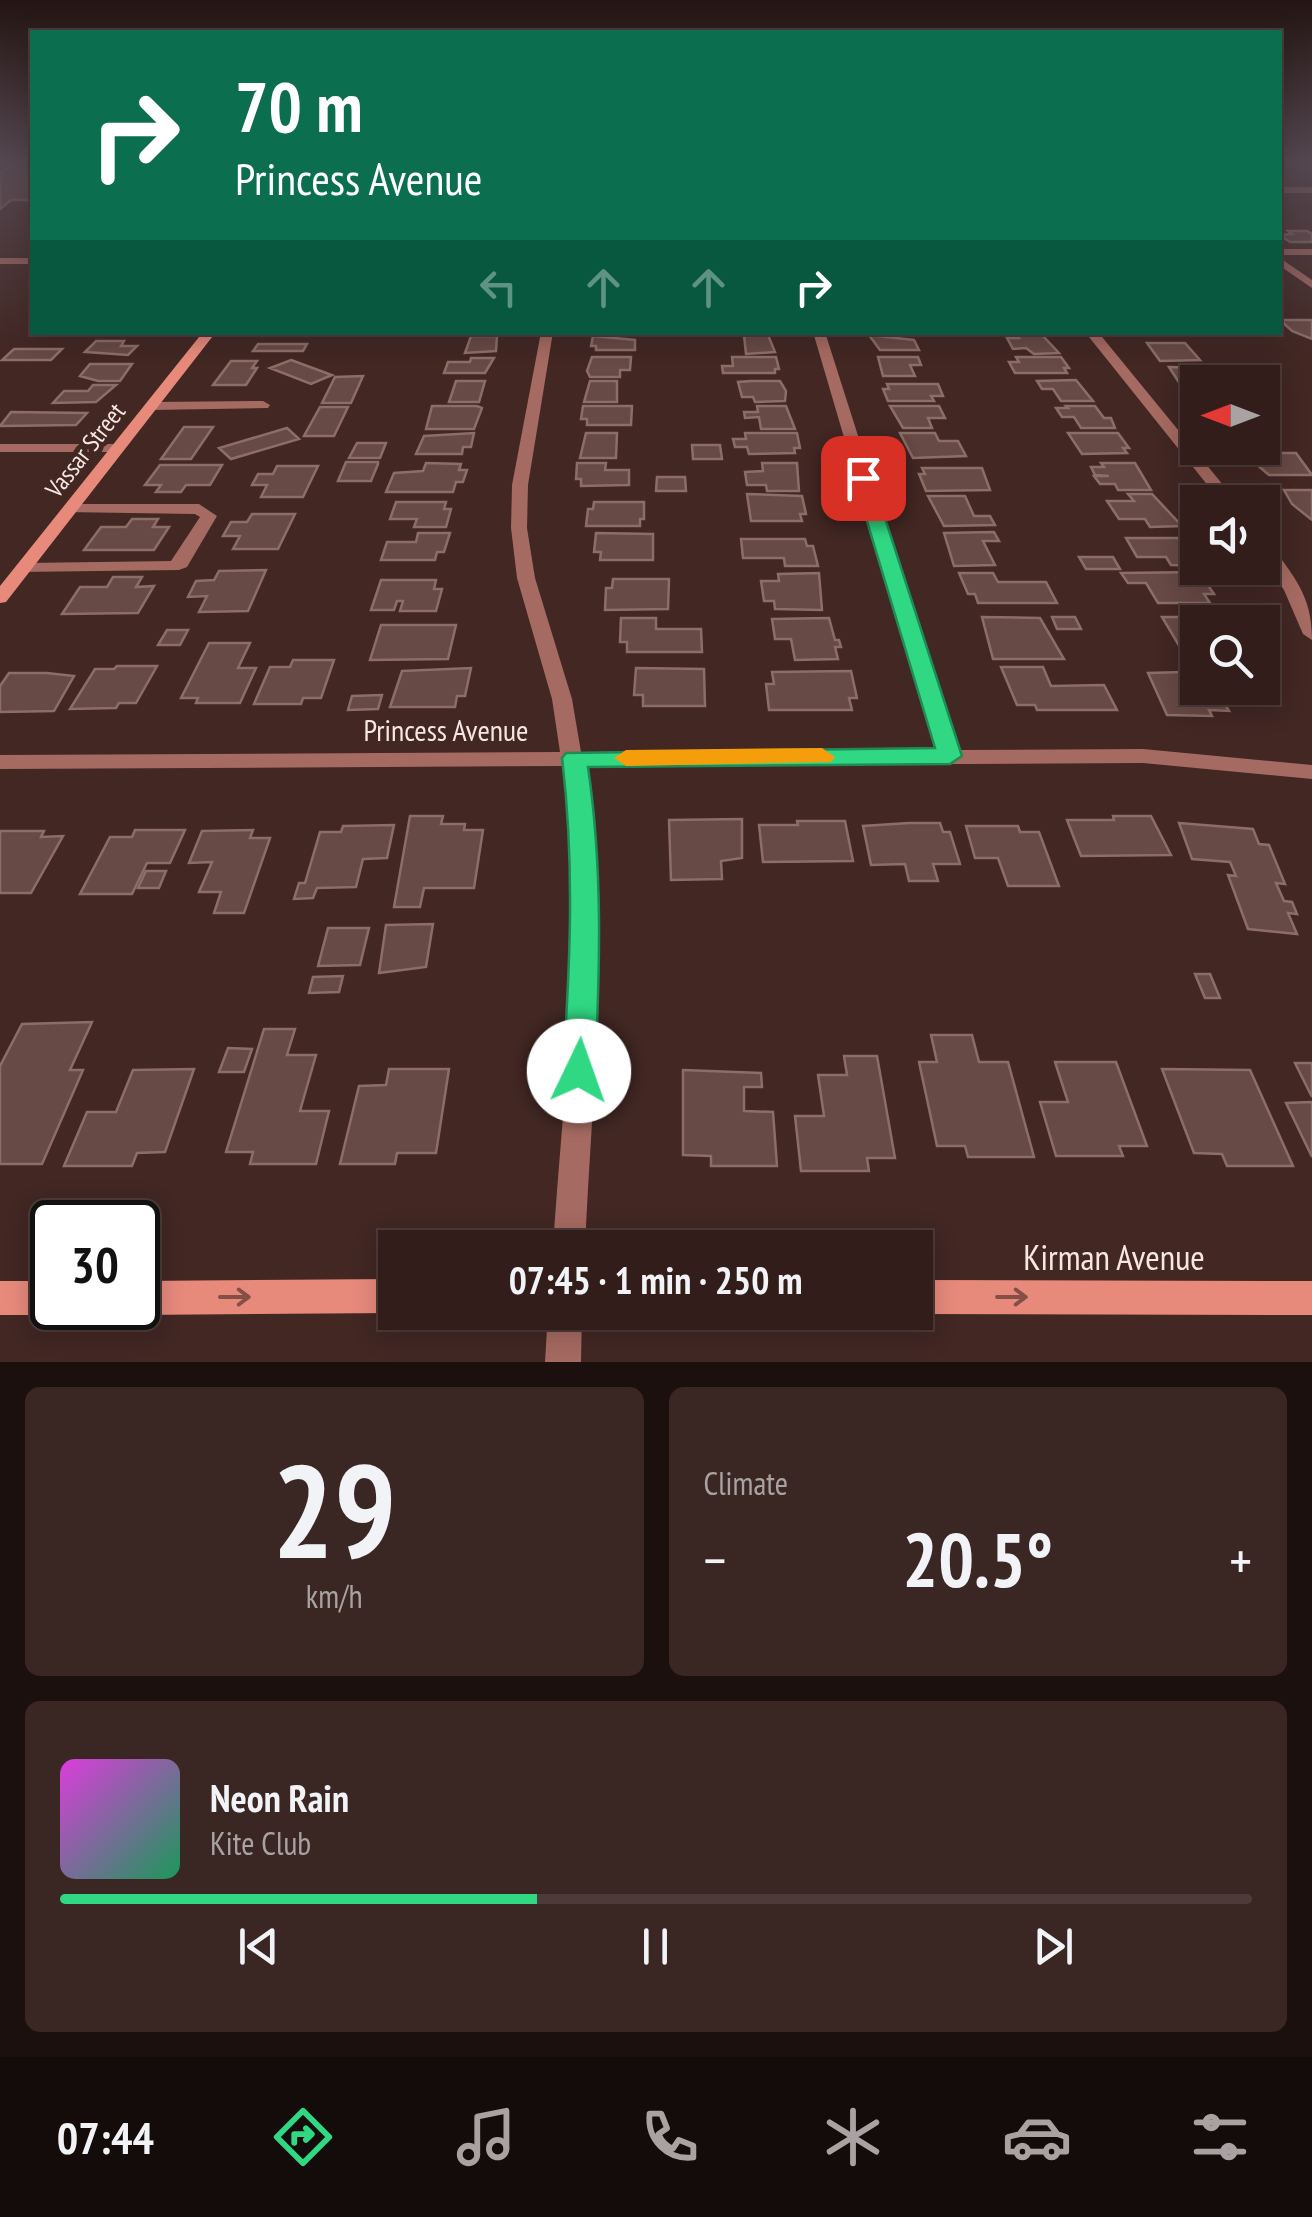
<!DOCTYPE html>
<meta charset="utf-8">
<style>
body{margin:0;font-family:"PT Sans Narrow",sans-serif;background:#3a2623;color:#f1f3f6;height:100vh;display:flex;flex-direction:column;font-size:38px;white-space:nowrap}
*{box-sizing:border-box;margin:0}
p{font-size:32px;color:#a8a2a2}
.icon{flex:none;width:55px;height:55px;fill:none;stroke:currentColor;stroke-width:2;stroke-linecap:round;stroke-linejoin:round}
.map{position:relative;height:1362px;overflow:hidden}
.sheet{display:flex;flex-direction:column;gap:25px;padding:25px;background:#1c100e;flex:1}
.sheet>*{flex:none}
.top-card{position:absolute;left:30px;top:30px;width:1252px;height:305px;border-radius:0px;box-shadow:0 5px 25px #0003,0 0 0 2px #4d3b39;background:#0b6e4f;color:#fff;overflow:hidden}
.needle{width:65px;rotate:270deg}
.buttons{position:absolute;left:1180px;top:365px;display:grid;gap:20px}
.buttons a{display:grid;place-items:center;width:100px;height:100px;border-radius:0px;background:#321d1a;box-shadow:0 5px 25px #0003,0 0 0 2px #4d3b39;font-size:50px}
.speed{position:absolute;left:30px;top:1200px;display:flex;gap:20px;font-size:50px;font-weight:700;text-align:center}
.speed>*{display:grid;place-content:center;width:130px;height:130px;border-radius:50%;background:#321d1a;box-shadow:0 5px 25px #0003,0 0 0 2px #4d3b39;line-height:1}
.speed .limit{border:5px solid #111;border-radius:15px;background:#fff;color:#111}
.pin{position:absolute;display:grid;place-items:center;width:85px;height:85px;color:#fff;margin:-42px;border-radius:20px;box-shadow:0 5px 15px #0006}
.me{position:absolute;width:110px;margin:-55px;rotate:3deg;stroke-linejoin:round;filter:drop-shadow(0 0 8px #0008)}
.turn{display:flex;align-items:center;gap:35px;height:210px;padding:0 40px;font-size:45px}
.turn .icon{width:130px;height:130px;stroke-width:2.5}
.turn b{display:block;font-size:70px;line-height:85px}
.lanes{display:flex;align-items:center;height:95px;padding:0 40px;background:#0003;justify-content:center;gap:50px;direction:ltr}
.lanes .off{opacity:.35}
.big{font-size:75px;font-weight:700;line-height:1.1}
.sheet .tile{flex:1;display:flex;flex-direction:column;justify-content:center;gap:15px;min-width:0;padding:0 35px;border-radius:15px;background:#3a2623}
.sheet .dial{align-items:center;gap:0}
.dial b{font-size:130px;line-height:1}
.song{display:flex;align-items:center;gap:30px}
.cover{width:120px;height:120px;border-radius:15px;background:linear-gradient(135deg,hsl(300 70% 55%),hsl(150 70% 35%))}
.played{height:10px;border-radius:5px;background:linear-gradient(90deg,#30d883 40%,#4d3b39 40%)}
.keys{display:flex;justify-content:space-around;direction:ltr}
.heat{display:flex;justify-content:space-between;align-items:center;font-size:55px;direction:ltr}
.sheet .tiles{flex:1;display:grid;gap:25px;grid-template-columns:1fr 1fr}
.tile:last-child{grid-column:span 2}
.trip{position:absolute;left:378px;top:1230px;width:555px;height:100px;border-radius:0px;background:#321d1a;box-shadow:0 5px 25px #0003,0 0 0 2px #4d3b39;font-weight:700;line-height:100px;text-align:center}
.tab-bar{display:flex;height:160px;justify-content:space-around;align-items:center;background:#140c0a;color:#a8a2a2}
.tab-bar .icon{width:70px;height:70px}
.tab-bar .on{color:#30d883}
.tab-bar b{font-size:45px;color:#f1f3f6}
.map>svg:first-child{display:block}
.building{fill:#674945;stroke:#8d6d68;stroke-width:2.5}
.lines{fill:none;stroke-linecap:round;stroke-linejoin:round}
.street{fill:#a56a61;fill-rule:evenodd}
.secondary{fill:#e78a7c;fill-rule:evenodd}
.oneway{stroke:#844f47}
.route{fill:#30d883;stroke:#1f8c55;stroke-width:2.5}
.slow{fill:#f59e0b}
.labels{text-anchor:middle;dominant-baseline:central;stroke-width:10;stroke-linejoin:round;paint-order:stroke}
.far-street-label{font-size:25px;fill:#f8e6e3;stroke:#422723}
.street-label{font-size:30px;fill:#f8e6e3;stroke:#422723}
.near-street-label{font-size:35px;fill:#f8e6e3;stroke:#422723}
</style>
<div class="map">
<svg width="1312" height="1362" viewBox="0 0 1312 1362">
<rect width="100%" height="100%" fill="#422723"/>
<path class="building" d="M20,161H32V181L28,184H32V200H11L0,209V173Z
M1288,231H1307L1312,234V242H1290L1280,235L1292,234Z
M1280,320H1312V339L1292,331Z
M744,335H768L775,352L746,354Z
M869,335L914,340L919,350H880Z
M1017,335H1042L1059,353L1034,354L1026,348L1013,349L1007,338H1019Z
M471,336H497L496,351L465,353Z
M593,336L635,340V350H596V346H591Z
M96,341H124L121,346H137L128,355L85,352Z
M1147,343H1185L1200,360L1160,361Z
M258,344H307L303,351H253Z
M14,349H62L51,360H2Z
M592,357H631L630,370H620V377H590L587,371Z
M732,357H776L779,369H775V373H723L722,366H733Z
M878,357H918L921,365H910L915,376H883Z
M1016,357H1061L1069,368H1064L1067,373H1015L1009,362H1019Z
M471,358H494L485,373H444L448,362H470Z
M291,360L332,375L311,384L270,368Z
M231,361H257L252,368H257L246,385H213Z
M90,364H132L120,381H98L80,376Z
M1169,367L1206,368L1213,377H1204L1210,382H1198V387H1182Z
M363,376L351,403H322L335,377Z
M1076,380L1093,401H1061L1053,389H1042L1037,381Z
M456,381H485L479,402H449Z
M590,381H617V402H584Z
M751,381H780L786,391L785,401L755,402L753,397H742L738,382Z
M887,384H938L943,396H931L934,401H888L883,389H889Z
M93,385H116L96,402L53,403L64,391H88Z
M432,406H477L482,408L474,429H426Z
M583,406H632L631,425H587V419H581Z
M757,406H786L795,429H761L759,417L745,418L744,412H758Z
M890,406H939L945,418H928L932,428H903Z
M1066,406H1095L1104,418H1111L1115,428H1081L1074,417H1062L1056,408H1068Z
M320,407H348L334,436H304Z
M11,412L87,413L76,425L0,426Z
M184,427H213L191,459H161Z
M287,428L299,439L231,459L219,448Z
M474,433L471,447H463L462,454H416L424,436Z
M586,433H617L616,458H580Z
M745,433H797L800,448H794L795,453L749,454L747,447H735L733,439H746Z
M900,433H935L939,441H958L966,456L913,458Z
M1068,433H1118L1129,448H1123L1127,453L1082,454Z
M357,443H386L380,458H349Z
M692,445H720L722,459H693Z
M1243,453H1296L1312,475H1269Z
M346,462H378V464L371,481H338Z
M426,463L461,464L459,470H467L463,482H456L453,492H386L394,473L423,471Z
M577,463H606L605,470H629V485L581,486V479H576Z
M762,463H797L799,491H767L766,485H747L745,472L763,471Z
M1101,463H1135L1151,490H1118L1115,484H1100L1094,476H1109L1095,475L1091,467H1104Z
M160,465H222L210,485H186L181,492H156L161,485H145Z
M277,466H318L303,497H261L267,485H252L258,474H273Z
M922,468H982L990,490L926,491L919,474H925Z
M657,477H685L686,491H656Z
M1284,490H1312V520L1292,504Z
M747,494L802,496L806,514H800L802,521H751Z
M1128,494H1152L1182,526L1150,527L1145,519H1119L1107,501H1134Z
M928,496H965L974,516H990L995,525L944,526Z
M396,502H446L444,509H451L446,527H414L417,519H390Z
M594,502H644V519H640V526H586L588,509H593Z
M252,514H295L278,549H233L240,536H223L231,522H247Z
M132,519H158L153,527H169L154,550H84L101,527H126Z
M994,532L999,541H983L995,565L954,566L944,533Z
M418,533H450L444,552H437L435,560H381L387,542H416Z
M596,533L653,534V560H600L601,552H594Z
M1126,538H1178L1183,545H1190L1198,557V566L1171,565L1166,557H1137Z
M741,539H805L807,546H813L818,566H785L784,558H743Z
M1079,557H1113L1120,569H1086Z
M266,570L248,611L199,612L207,596L188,597L196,581L214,580L219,571Z
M1199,572L1214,594H1204L1210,603H1158L1146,583H1128L1121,573Z
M819,573L822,610L775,609L774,601H764L761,581H779L778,574Z
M959,573H993L998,582H1046L1057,603H978L975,594H968Z
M113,577H142L136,587L154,586L138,613L62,614L80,587H107Z
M613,579H669L668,609L605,610L606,588H612Z
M381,580H436L434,589H442L436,611H400L403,601H397L394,610H371Z
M982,617L1040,618L1064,659H993Z
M1052,617H1075L1081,629H1057Z
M1162,617H1205L1209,622H1198V659H1187Z
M621,618H656V629H701L702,652H627V642H620Z
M829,618L835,640H839L841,647H835L838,659L795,660L791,639H775L772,619Z
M381,625H456L448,659L370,660Z
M167,630H188L180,645H158Z
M209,643H250L238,668H256L240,703H196L198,698H181Z
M293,660H334L321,698H303L301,704H254L270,667H290Z
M117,666H157L136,703H119L116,708L70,709L95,669H114Z
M1181,666L1198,667V688L1253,690L1216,689L1229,711L1209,710L1212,716L1167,715L1148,673L1184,672Z
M1001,667H1043L1051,686L1104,685L1117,710H1037L1035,705H1017Z
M471,668L465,696H457L455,707H390L402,671Z
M636,668L704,669L705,706H643V695H634Z
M851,671L857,698H849L852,710H769L766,684H774L772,672Z
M9,673H47L74,676L54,711L0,712V686Z
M382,695L378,709L348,710L352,696Z
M410,816H443L441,824H465L464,830H483L474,888H424L420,907H394Z
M1113,816H1151L1171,855L1081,856L1067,820H1114Z
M742,819V858L721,861L722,879L671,880L669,820Z
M797,821H845L853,861L763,862L759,825H798Z
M909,823H940L943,832H950L960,864H933L938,881H909L905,864L871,865L863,826Z
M1179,823L1253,829L1259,844L1269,845L1285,884L1276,883L1284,901L1292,902L1297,914L1288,913L1297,934L1248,929L1228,875L1236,876L1230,862L1192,859Z
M394,825L387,858L363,859L356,887L317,888L313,898L294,899L299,883H305L320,832H341L343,826Z
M966,826H1018L1020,832H1039L1059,886H1008L998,858H975Z
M135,830H185L170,863H147L132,894H80L110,837H132Z
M253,830L250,838H270L244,913H214L221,892H199L212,862L189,863L202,831Z
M0,831H44L41,837L63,836L31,893H0Z
M146,871H166L159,888H138Z
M433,924L426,967L379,973L386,925Z
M328,928H369L360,965L318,966Z
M1195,974H1210L1220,998H1205Z
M343,976L339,992L309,993L313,977Z
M92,1022L70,1070H83L42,1164H0V1066L22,1024Z
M264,1029H295L287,1055H316L300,1111H329L316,1164H250L253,1152H226Z
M931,1035H972L979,1062H1008L1034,1157H968L965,1146H937L919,1062H937Z
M228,1048L252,1049L244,1072H219Z
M844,1056H877L895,1158H867L869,1171H801L795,1116H824L818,1075H847Z
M1055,1062H1116L1147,1146H1119L1123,1156H1056L1040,1102H1068Z
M1295,1063H1312V1097Z
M194,1069L165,1152L137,1153L132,1166H64L87,1112H116L133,1070Z
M389,1069H449L436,1153H397L395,1164H340L359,1086L386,1085Z
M1162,1069L1250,1070L1293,1166H1227L1222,1154L1194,1153Z
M683,1070L761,1073L762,1087H744V1111L773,1112L777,1166H711V1156L683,1155Z
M1312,1102V1157L1286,1103Z"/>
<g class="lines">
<path class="street" d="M1280,187H1312V193H1280Z
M1280,249H1312V255H1280Z
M0,258H32V264H0Z
M1280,258L1312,280V288L1280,266Z
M541,332H553L528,485L527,528L535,578L572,699L581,752L936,750L813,332H825L958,750L1143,749L1312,765V779L1143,763L584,766C612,925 592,1088 585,1248H553C563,1088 587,925 562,766L0,769V755L560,752L552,699L517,578L511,528L512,485Z
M1085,332H1098L1237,502H1221Z
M263,401L270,405L268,408L152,410L145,406L152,402Z
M0,444H118L125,448L118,452H0Z
M70,504H199L217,516L187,567L179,570L18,572L15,568L24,563L171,561L200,517L195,514L64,512V506Z
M1262,539L1268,540C1293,577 1312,593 1312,640L1303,634L1284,590L1262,558Z
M548,1312H582L581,1362H545Z"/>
<path class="secondary" d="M203,332H216L6,602L0,603V586Z
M395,1279V1313L138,1315L125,1308H138V1281Z
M915,1280L1312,1281V1315L915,1314L912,1312H915Z
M0,1281H52V1308H65L64,1310L52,1315H0Z"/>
</g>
<defs><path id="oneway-shaft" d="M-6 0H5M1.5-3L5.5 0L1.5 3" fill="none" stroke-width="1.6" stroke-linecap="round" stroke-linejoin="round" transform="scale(2.5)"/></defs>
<g class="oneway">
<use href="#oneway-shaft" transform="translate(235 1297)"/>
<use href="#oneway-shaft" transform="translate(1012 1297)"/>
</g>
<linearGradient id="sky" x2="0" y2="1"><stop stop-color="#241513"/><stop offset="0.46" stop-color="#544750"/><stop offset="1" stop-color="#544750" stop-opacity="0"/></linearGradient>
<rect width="1312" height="351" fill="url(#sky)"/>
<path class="route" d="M863,472L872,478L962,756L950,764L588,767C603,869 600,968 595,1071L591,1081L579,1085L567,1081L563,1071C570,964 575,866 562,758L566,753L935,748L854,478Z"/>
<path class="slow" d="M822,748L835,757L831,762L626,766L614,758L626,750Z"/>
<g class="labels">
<g class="far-street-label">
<text transform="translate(85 450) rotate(-52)">Vassar Street</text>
</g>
<g class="street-label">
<text x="446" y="729">Princess Avenue</text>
</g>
<g class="near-street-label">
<text x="1114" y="1257">Kirman Avenue</text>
</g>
</g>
</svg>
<div class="buttons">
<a><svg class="needle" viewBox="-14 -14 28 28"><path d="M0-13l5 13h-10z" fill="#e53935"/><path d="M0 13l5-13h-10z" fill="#a8a2a2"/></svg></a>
<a><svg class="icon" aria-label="sound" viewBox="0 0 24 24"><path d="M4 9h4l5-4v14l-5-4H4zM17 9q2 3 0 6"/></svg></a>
<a><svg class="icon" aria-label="search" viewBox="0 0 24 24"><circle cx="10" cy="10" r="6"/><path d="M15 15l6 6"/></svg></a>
</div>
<div class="speed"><div class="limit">30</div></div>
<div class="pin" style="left:863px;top:478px;background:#d93025"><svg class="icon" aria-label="arrive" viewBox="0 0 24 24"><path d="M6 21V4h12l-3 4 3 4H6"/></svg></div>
<svg class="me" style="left:579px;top:1071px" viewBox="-20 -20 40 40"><circle r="19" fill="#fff"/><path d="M0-13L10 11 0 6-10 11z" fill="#30d883"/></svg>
<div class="trip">07:45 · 1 min · 250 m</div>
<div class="top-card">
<div class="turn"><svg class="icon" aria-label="right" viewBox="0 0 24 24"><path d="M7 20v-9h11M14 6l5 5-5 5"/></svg><div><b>70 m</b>Princess Avenue</div></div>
<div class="lanes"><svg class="icon off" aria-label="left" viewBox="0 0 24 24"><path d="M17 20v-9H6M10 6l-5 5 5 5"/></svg><svg class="icon off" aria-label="ahead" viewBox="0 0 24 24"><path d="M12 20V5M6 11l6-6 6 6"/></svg><svg class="icon off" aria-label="ahead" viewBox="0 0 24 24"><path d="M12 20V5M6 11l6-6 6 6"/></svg><svg class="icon" aria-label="right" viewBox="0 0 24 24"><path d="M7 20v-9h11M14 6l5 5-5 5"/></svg></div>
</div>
</div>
<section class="sheet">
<div class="tiles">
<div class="tile dial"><b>29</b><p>km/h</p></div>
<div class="tile"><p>Climate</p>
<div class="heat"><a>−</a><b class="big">20.5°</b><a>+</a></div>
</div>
<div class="tile">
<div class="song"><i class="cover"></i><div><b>Neon Rain</b><p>Kite Club</p></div></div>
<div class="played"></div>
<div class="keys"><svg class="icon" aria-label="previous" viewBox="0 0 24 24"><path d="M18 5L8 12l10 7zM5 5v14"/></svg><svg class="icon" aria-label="pause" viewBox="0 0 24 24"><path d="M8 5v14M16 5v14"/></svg><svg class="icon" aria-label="next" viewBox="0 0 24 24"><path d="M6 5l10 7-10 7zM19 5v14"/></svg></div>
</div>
</div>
</section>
<nav class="tab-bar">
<b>07:44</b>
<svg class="icon on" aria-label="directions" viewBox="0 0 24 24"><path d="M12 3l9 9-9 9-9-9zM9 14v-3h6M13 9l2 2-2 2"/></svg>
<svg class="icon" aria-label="music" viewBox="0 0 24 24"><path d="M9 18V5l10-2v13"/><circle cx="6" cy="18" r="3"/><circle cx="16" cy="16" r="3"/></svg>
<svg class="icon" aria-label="phone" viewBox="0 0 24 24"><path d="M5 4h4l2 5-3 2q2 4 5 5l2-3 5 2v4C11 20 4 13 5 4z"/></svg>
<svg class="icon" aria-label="climate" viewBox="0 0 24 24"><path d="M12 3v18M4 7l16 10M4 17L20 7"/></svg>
<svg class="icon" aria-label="car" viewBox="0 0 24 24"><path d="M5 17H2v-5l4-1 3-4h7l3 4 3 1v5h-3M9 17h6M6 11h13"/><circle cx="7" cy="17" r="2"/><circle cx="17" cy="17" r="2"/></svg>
<svg class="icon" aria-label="filters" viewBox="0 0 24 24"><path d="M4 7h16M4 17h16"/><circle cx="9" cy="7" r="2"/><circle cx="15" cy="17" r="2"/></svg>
</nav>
